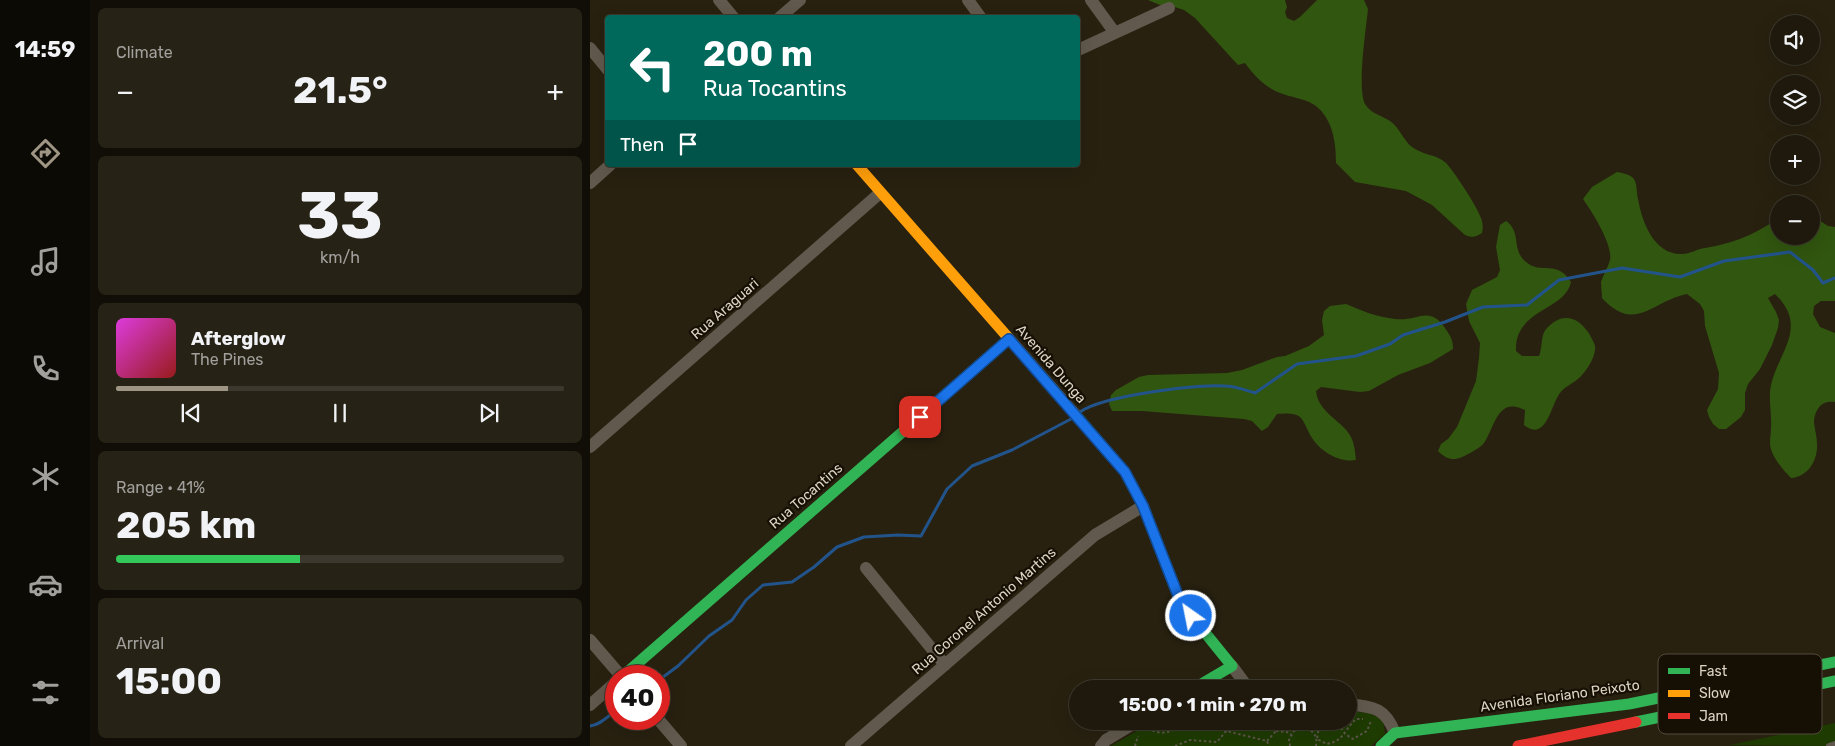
<!DOCTYPE html>
<meta charset="utf-8">
<style>
body{margin:0;font-family:Rubik,sans-serif;background:#262215;color:#f1f3f6;height:100vh;display:flex;flex-direction:column;font-size:19px;white-space:nowrap}
*{box-sizing:border-box;margin:0}
p{font-size:16px;color:#a1a09d}
.icon{flex:none;width:28px;height:28px;fill:none;stroke:currentColor;stroke-width:2;stroke-linecap:round;stroke-linejoin:round}
.map{position:relative;flex:1;overflow:hidden}
.side{display:flex;flex-direction:column;gap:8px;padding:8px;background:#100e07;width:500px}
.side>*{flex:none}
.banner{position:absolute;left:15px;top:15px;width:475px;height:152px;border-radius:5px;box-shadow:0 5px 20px #0002,0 0 0 1px #3c382d;background:#00695c;color:#fff;overflow:hidden}
.tools{position:absolute;left:1180px;top:15px;display:grid;gap:10px}
.tools a{display:grid;place-items:center;width:50px;height:50px;border-radius:50%;background:#1e190c;box-shadow:0 5px 20px #0002,0 0 0 1px #3c382d;font-size:25px}
.speed{position:absolute;left:15px;top:665px;display:flex;gap:10px;font-size:25px;font-weight:700;text-align:center}
.speed>*{display:grid;place-content:center;width:65px;height:65px;border-radius:50%;background:#1e190c;box-shadow:0 5px 20px #0002,0 0 0 1px #3c382d;line-height:1}
.speed .limit{border:8px solid #d22;background:#fff;color:#111}
.pin{position:absolute;display:grid;place-items:center;width:42px;height:42px;color:#fff;margin:-21px;border-radius:10px;box-shadow:0 2px 8px #0006}
.me{position:absolute;width:55px;margin:-28px;rotate:327deg;stroke-linejoin:round;filter:drop-shadow(0 0 4px #0008)}
.turn{display:flex;align-items:center;gap:18px;height:105px;padding:0 15px;font-size:22px}
.turn .icon{width:65px;height:65px;stroke-width:2.5}
.turn b{display:block;font-size:35px;line-height:42px}
.then{display:flex;align-items:center;height:48px;padding:0 15px;background:#0003;gap:10px;font-size:19px}
.big{font-size:38px;font-weight:700;line-height:1.1}
.side .tile{flex:1;display:flex;flex-direction:column;justify-content:center;gap:8px;min-width:0;padding:0 18px;border-radius:8px;background:#262215}
.side .dial{align-items:center;gap:0}
.dial b{font-size:65px;line-height:1}
.song{display:flex;align-items:center;gap:15px}
.cover{width:60px;height:60px;border-radius:8px;background:linear-gradient(135deg,hsl(300 70% 55%),hsl(0 70% 35%))}
.played{height:5px;border-radius:2px;background:linear-gradient(90deg,#9e9584 25%,#3c382d 25%)}
.keys{display:flex;justify-content:space-around;direction:ltr}
.heat{display:flex;justify-content:space-between;align-items:center;font-size:28px;direction:ltr}
.charge{height:8px;border-radius:4px;background:linear-gradient(90deg,#34c759 41%,#3c382d 0)}
.trip{position:absolute;left:479px;top:680px;width:288px;height:50px;border-radius:25px;background:#1e190c;box-shadow:0 5px 20px #0002,0 0 0 1px #3c382d;font-weight:700;line-height:50px;text-align:center}
main{display:flex;flex:1;min-height:0}
.menu{display:flex;flex-direction:column;width:90px;justify-content:space-around;align-items:center;background:#0c0a05;color:#a1a09d}
.menu .icon{width:35px;height:35px}
.menu .active{color:#9e9584}
.menu b{font-size:22px;color:#f1f3f6}
.map>svg:first-child{display:block}
.green{fill:#1e3b02}
.forest{fill:#31560f}
.lines{fill:none;stroke-linecap:round;stroke-linejoin:round}
.stream{stroke:#22548b;stroke-width:3}
.path{stroke:#5c554a;stroke-width:2;stroke-dasharray:2.5 2.5;stroke-linecap:butt}
.lane{stroke:#61594d;stroke-width:6}
.street{stroke:#61594d;stroke-width:12}
.fast{stroke:#30b455;stroke-width:11}
.slow{stroke:#ff9f0a;stroke-width:11}
.jam{stroke:#e5322d;stroke-width:11}
.route-casing{stroke:#114b97;stroke-width:12}
.route{stroke:#1a73e8;stroke-width:9}
.labels{text-anchor:middle;dominant-baseline:central;stroke-width:4.5;stroke-linejoin:round;paint-order:stroke}
.street-label{font-size:14px;fill:#ddd4c3;stroke:#160f04}
.key{fill:#160f04;stroke:#524a3d;stroke-width:1}
.key-label{font-size:14px;fill:#ddd4c3}
</style>
<main>
<nav class="menu">
<b>14:59</b>
<svg class="icon active" aria-label="directions" viewBox="0 0 24 24"><path d="M12 3l9 9-9 9-9-9zM9 14v-3h6M13 9l2 2-2 2"/></svg>
<svg class="icon" aria-label="music" viewBox="0 0 24 24"><path d="M9 18V5l10-2v13"/><circle cx="6" cy="18" r="3"/><circle cx="16" cy="16" r="3"/></svg>
<svg class="icon" aria-label="phone" viewBox="0 0 24 24"><path d="M5 4h4l2 5-3 2q2 4 5 5l2-3 5 2v4C11 20 4 13 5 4z"/></svg>
<svg class="icon" aria-label="climate" viewBox="0 0 24 24"><path d="M12 3v18M4 7l16 10M4 17L20 7"/></svg>
<svg class="icon" aria-label="car" viewBox="0 0 24 24"><path d="M5 17H2v-5l4-1 3-4h7l3 4 3 1v5h-3M9 17h6M6 11h13"/><circle cx="7" cy="17" r="2"/><circle cx="17" cy="17" r="2"/></svg>
<svg class="icon" aria-label="filters" viewBox="0 0 24 24"><path d="M4 7h16M4 17h16"/><circle cx="9" cy="7" r="2"/><circle cx="15" cy="17" r="2"/></svg>
</nav>
<section class="side">
<div class="tile"><p>Climate</p>
<div class="heat"><a>−</a><b class="big">21.5°</b><a>+</a></div>
</div>
<div class="tile dial"><b>33</b><p>km/h</p></div>
<div class="tile">
<div class="song"><i class="cover"></i><div><b>Afterglow</b><p>The Pines</p></div></div>
<div class="played"></div>
<div class="keys"><svg class="icon" aria-label="previous" viewBox="0 0 24 24"><path d="M18 5L8 12l10 7zM5 5v14"/></svg><svg class="icon" aria-label="pause" viewBox="0 0 24 24"><path d="M8 5v14M16 5v14"/></svg><svg class="icon" aria-label="next" viewBox="0 0 24 24"><path d="M6 5l10 7-10 7zM19 5v14"/></svg></div>
</div>
<div class="tile"><p>Range · 41%</p><b class="big">205 km</b><div class="charge"></div></div>
<div class="tile"><p>Arrival</p><b class="big">15:00</b></div>
</section>
<div class="map">
<svg width="1245" height="746" viewBox="0 0 1245 746">
<rect width="100%" height="100%" fill="#282110"/>
<path class="green" d="M758,711L779,713L793,720L795,734L781,746H521L564,721H758Z
M1245,723V746L1140,745Z"/>
<path class="forest" d="M558,0H695L697,7L695,12L697,18L704,21L710,17L727,0H774L778,9C776,29 767,88 775,104C781,114 791,115 800,121C810,128 813,140 822,147C832,155 846,154 856,163C864,171 890,211 892,221C893,225 893,229 892,233C886,237 882,238 875,235L842,205L816,191L765,182L746,163C746,142 743,120 726,106C717,99 704,98 693,94C677,89 665,77 655,63L648,65L605,18L594,10L582,6L570,5Z
M1027,172C1032,173 1038,174 1042,177C1048,182 1046,192 1048,199C1052,222 1064,255 1092,254C1100,254 1107,249 1115,248C1145,243 1163,235 1189,218V236H1221V215L1238,226L1245,227V301H1231L1224,306L1223,314L1230,327L1245,333V402C1233,400 1226,407 1224,420C1224,427 1227,436 1227,444C1228,460 1218,477 1201,478C1193,470 1180,455 1180,443C1180,438 1181,433 1181,428C1182,414 1178,399 1181,385C1189,351 1219,327 1185,294L1178,298L1186,312L1189,320L1188,328L1182,345L1170,369L1158,384L1155,393V410L1151,417L1136,429H1129L1123,424L1119,417L1117,410L1128,389L1129,373L1115,326L1114,311L1110,304L1097,294C1062,301 1045,334 1012,298C1012,293 1011,287 1011,282C1013,275 1018,268 1020,260C1023,244 1002,212 993,199L1002,187Z
M916,221C932,232 921,250 936,262C951,275 967,259 981,282C975,311 924,309 926,351L932,356H949C953,347 950,335 957,328C973,311 989,317 1000,335C1002,340 1006,344 1005,350C1004,360 995,373 988,379C982,384 974,387 970,393C963,402 959,425 948,429C943,431 938,428 934,425L935,410C928,407 920,404 913,410C904,417 901,433 894,443C891,447 886,449 882,452C868,460 860,463 848,451L851,444L858,439L867,427L886,381L889,358L890,343L879,321L876,304L882,290L907,277L910,270L906,247L910,225Z
M756,304C772,311 787,317 805,319C829,322 840,303 857,331C861,337 863,341 863,349L840,363L808,375L779,391L770,392L731,387L726,391C728,410 746,418 757,431C764,439 765,450 766,460C750,463 731,452 722,438C718,432 715,422 710,417C704,412 694,414 687,414L678,427L672,431L662,421L654,419L552,411H522L519,404L521,395L526,390L549,377L558,375L637,373L652,370L687,357L695,356L719,346L734,335L732,320L734,311L740,306Z"/>
<g class="lines">
<path class="stream" d="M490,412C512,396 606,384 635,386C645,386 655,390 665,393L707,364L766,356L800,344L813,335L855,322L893,307L937,305L969,280L1032,268L1090,277L1134,261L1200,252L1223,270L1233,283L1245,278
M69,680L88,666L119,636L142,620L156,600L173,585L202,582L224,567L247,547L274,537L308,535L331,536L357,489L382,466L422,450L481,419
M0,726C12,724 16,717 26,711"/>
<path class="path" d="M634,721L636,731L650,721
M676,721L686,731L677,741
M738,721L729,726L727,739L737,744C755,740 753,731 766,719H773
M739,721L748,723L755,734L763,739L777,731L781,721H780
M558,728C572,737 584,732 596,721
M558,728L571,721
M686,731L697,732L701,735L700,721
M545,746L548,736
M585,746L600,740L627,742L636,731L677,741L679,746
M700,746L699,740L704,731L714,727C723,730 728,736 726,746"/>
<path class="lane" d="M1239,746L1245,744"/>
<path class="street" d="M129,0L144,18
M378,0L391,18
M501,0L525,33
M189,18L210,0
M0,48L18,70
M488,50L579,8
M0,183L20,165
M0,447L290,193
M276,568L355,665
M0,640L31,676
M642,666L659,689
M758,704C783,707 795,707 805,733
M0,705L26,682
M68,719L91,746
M261,746L505,535L553,506
M511,746L516,740L548,721"/>
<path class="fast" d="M485,414L535,472L553,506L591,603L642,666L603,689
M33,676L419,339
M1046,722L1245,681
M791,746L805,733L1039,704L1245,662"/>
<path class="slow" d="M267,165L485,414"/>
<path class="jam" d="M928,746L1046,722"/>
</g>
<g class="lines">
<defs>
<path id="route" d="M330,417L419,339L535,472L553,506L591,603L601,616"/>
</defs>
<use href="#route" class="route-casing"/>
<use href="#route" class="route"/>
</g>
<g class="labels">
<g class="street-label">
<text transform="translate(135 309) rotate(-41)">Rua Araguari</text>
<text transform="translate(461 364) rotate(49)">Avenida Dunga</text>
<text transform="translate(216 496) rotate(-41)">Rua Tocantins</text>
<text transform="translate(394 611) rotate(-41)">Rua Coronel Antonio Martins</text>
<text transform="translate(970 696) rotate(-8)">Avenida Floriano Peixoto</text>
</g>
</g>
<rect x="1068" y="654" width="164" height="80" rx="8" class="key"/>
<rect x="1078" y="668" width="22" height="6" fill="#30b455"/>
<rect x="1078" y="690" width="22" height="7" fill="#ff9f0a"/>
<rect x="1078" y="713" width="22" height="6" fill="#e5322d"/>
<g class="key-label">
<text x="1109" y="676">Fast</text>
<text x="1109" y="698">Slow</text>
<text x="1109" y="721">Jam</text>
</g>
</svg>
<div class="tools">
<a><svg class="icon" aria-label="sound" viewBox="0 0 24 24"><path d="M4 9h4l5-4v14l-5-4H4zM17 9q2 3 0 6"/></svg></a>
<a><svg class="icon" aria-label="layers" viewBox="0 0 24 24"><path d="M12 4l9 5-9 5-9-5zM3 14l9 5 9-5"/></svg></a>
<a>+</a>
<a>−</a>
</div>
<div class="speed"><div class="limit">40</div></div>
<div class="pin" style="left:330px;top:417px;background:#d93025"><svg class="icon" aria-label="arrive" viewBox="0 0 24 24"><path d="M6 21V4h12l-3 4 3 4H6"/></svg></div>
<svg class="me" style="left:601px;top:616px" viewBox="-20 -20 40 40"><circle r="17" fill="#1a73e8" stroke="#fff" stroke-width="3"/><path d="M0-11L8 9 0 5-8 9z" fill="#fff"/></svg>
<div class="trip">15:00 · 1 min · 270 m</div>
<div class="banner">
<div class="turn"><svg class="icon" aria-label="left" viewBox="0 0 24 24"><path d="M17 20v-9H6M10 6l-5 5 5 5"/></svg><div><b>200 m</b>Rua Tocantins</div></div>
<div class="then">Then<svg class="icon" aria-label="arrive" viewBox="0 0 24 24"><path d="M6 21V4h12l-3 4 3 4H6"/></svg></div>
</div>
</div>
</main>
